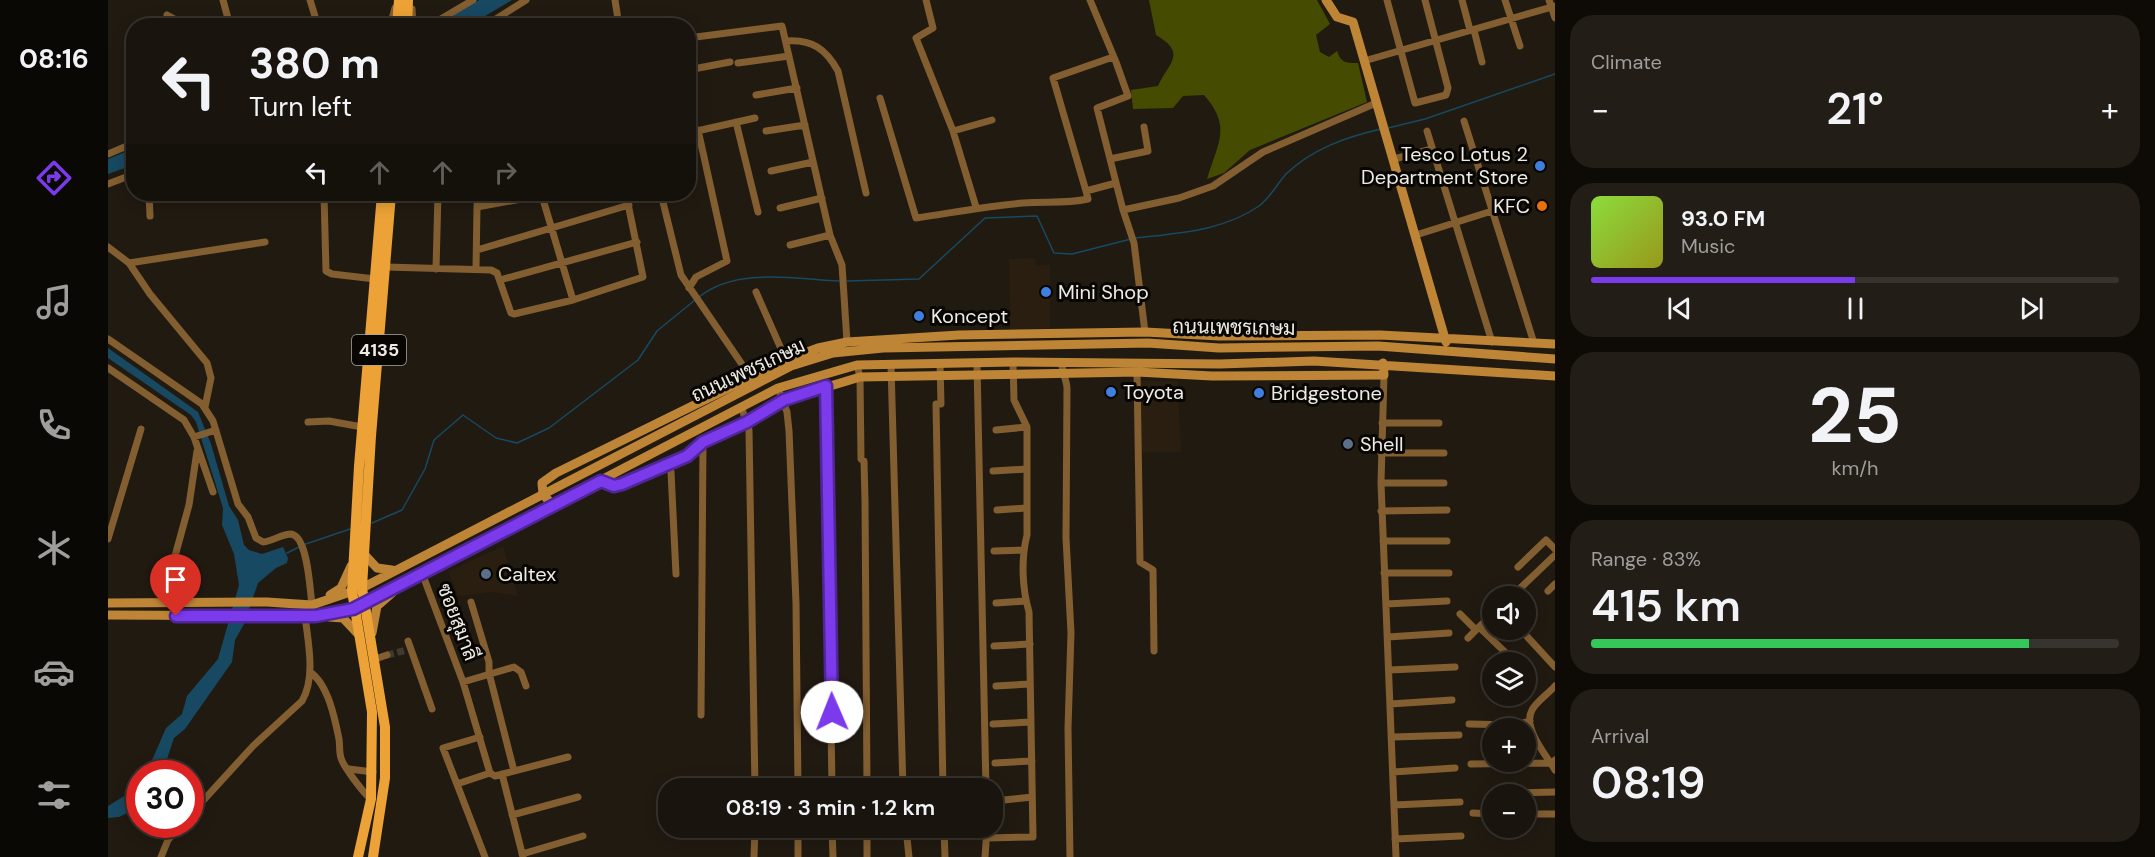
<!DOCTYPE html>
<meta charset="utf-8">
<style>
body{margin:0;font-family:"DM Sans",Sarabun,sans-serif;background:#221d16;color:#f1f3f6;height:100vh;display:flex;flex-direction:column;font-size:22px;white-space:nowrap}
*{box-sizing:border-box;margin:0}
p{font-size:20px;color:#9f9e9d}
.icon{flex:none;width:33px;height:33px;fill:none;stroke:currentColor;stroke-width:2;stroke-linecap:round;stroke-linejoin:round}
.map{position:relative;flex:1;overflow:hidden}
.panel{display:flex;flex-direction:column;gap:15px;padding:15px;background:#0e0b07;width:600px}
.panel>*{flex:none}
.hud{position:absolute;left:18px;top:18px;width:570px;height:183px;border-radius:24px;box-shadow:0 3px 15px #0003,0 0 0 2px #37332e;background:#19140d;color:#f1f3f6;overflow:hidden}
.tools{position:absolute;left:1374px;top:586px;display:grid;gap:12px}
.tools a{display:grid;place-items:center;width:54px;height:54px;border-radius:50%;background:#19140d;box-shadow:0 3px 15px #0003,0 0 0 2px #37332e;font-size:30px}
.speed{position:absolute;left:18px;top:760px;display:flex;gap:12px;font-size:30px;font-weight:700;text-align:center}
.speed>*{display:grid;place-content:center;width:78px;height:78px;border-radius:50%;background:#19140d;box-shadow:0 3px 15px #0003,0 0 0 2px #37332e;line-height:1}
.speed .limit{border:9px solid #d22;background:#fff;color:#111}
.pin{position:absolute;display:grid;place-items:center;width:51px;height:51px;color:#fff;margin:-62px -26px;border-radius:50% 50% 50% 0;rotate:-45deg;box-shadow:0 0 6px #0007}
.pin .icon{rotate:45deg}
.me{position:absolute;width:66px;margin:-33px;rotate:359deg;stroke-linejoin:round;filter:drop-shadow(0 0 4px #0008)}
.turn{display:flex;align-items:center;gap:21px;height:126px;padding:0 24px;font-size:27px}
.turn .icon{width:78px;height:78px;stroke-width:2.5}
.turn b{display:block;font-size:42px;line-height:51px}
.lanes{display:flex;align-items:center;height:57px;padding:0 24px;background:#0003;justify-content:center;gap:30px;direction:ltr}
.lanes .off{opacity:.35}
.big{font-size:45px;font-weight:600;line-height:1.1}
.panel .widget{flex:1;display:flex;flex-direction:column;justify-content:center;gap:9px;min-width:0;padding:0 21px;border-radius:24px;background:#221d16}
.panel .dial{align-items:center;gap:0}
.dial b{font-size:78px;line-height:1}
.song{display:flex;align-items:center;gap:18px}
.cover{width:72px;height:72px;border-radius:9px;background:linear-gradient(135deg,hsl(90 70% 55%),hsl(60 70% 35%))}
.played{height:6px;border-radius:3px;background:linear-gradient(90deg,#7c3aed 50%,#37332e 50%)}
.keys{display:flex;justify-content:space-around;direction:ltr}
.heat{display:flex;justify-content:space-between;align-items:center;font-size:33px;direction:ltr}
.charge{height:9px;border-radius:4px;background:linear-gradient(90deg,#34c759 83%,#37332e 0)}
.trip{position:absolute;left:550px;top:778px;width:345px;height:60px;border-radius:24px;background:#19140d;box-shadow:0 3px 15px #0003,0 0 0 2px #37332e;font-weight:600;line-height:60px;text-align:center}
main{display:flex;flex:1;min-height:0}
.dock{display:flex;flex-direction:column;width:108px;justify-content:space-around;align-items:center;background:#0a0805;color:#9f9e9d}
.dock .icon{width:42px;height:42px}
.dock .selected{color:#7c3aed}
.dock b{font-size:27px;color:#f1f3f6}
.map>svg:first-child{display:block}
.built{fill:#291e0f}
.forest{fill:#454b00}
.water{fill:#174962}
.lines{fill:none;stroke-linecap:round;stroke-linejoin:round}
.stream{stroke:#174962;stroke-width:1.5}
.street-tunnel{stroke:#403931;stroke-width:7;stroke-dasharray:7 3.5;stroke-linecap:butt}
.street{stroke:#825e31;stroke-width:7}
.secondary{stroke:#be8536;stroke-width:9}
.primary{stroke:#eca236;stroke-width:10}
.route-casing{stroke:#51269a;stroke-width:15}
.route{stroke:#7c3aed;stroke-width:10}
.shop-dot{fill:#3f7fe0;stroke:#080603;stroke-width:2}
.food-dot{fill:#e8710a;stroke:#080603;stroke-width:2}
.service-dot{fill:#5c6f8a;stroke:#080603;stroke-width:2}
.labels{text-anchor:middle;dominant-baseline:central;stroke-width:6;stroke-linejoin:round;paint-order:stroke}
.shield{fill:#080603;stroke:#aaa6a0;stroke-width:1.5}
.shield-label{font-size:18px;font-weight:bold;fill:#efeae4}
.poi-label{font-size:20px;fill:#efeae4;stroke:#080603;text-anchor:start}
.street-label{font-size:20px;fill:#efeae4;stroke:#080603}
</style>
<main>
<nav class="dock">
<b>08:16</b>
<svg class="icon selected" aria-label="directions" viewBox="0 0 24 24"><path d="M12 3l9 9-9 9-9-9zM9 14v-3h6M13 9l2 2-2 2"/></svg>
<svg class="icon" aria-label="music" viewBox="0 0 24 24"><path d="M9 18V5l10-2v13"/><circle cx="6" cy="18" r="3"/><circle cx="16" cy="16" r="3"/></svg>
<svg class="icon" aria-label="phone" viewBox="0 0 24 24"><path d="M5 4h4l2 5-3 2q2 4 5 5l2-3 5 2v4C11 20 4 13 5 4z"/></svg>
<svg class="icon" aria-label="climate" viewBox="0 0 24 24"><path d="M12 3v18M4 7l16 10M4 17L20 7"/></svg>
<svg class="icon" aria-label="car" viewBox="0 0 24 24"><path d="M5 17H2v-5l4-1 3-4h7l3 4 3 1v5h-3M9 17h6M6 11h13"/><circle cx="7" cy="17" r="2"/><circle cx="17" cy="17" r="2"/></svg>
<svg class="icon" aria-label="filters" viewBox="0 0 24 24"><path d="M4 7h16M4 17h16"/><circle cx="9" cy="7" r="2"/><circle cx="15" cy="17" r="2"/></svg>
</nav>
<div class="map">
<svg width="1447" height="857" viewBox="0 0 1447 857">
<rect width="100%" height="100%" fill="#211a11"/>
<path class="built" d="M927,258L928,265H942V328L902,330L901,259Z
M1032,381H1070L1073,452H1033Z
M395,546L410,596L383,592L350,596L340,571Z"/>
<path class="forest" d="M1041,0H1209L1222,24L1208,35L1212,52L1221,57L1229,51C1233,63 1238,63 1250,63L1259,102L1142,150L1116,173L1099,179C1110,142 1124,127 1096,95L1075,96L1065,108L1025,109L1023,90L1050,86C1060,63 1080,54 1048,35Z"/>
<path class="water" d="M371,0H404L362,25L328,26Z
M25,149V165L0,174V159Z
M0,348L90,412L103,444L121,506L130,520L136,545L141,550L154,554L175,547L180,558L179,563L168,568L150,583L136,624L127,640L124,662L77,729L66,738L54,774H38L58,728L74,714L79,696L110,659L131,585L126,554L114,525L115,508L88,422L83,415L0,358Z
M31,787V807L11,817L0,818V806Z"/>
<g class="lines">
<path class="stream" d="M1280,128L1317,119L1447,74
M1028,238C1071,233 1115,231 1151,206C1162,198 1169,184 1178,174C1204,149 1238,137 1273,129
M739,281L811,279L877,218L929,216L946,253L964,254L1023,239
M591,297C628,267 686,279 731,281
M264,523L294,510L317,469L326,440L355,415L388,438L409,443L441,428L530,360L549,331L587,300
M195,545L242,529
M179,553L191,547"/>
<path class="street-tunnel" d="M279,655L299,650"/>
<path class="street" d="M115,0L122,26
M202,0L210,26
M507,0L511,26
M818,0L825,28L808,38L845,131L868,207
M982,0L1008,62L1020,96L989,108L1015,210L1026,243L1037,332
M1279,0L1307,103L1338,95L1340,88L1317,0
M1354,0L1362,30
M1397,0L1412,46
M1441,0L1447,18
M304,9L305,26
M59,15L79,26
M282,26L287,8
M321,26L365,0
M377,26L418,0
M1366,30L1374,62
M580,38L674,26L722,235L734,265L739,342
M678,41C704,39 718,49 730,71L758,193
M1256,61L1447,6
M630,63L681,56
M580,70L622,62
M648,95L689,88
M772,98L808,218C843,213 878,206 915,203C937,201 957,204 980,199L978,191L1008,183
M1356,121L1426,343
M628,122L650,212
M658,131L697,125
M845,131L884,120
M1319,131L1384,342
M580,133L647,118
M0,154L26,143
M1002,159L1040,151L1036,127
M1286,159L1324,149
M663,171L705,162
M0,184L26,174
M978,191L945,78L1005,57
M41,194L42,216
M216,194L218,271L224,274L267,279
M553,194L573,275L644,379
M434,196L465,300
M369,207L370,194
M672,208L714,198
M1015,210L1071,198L1105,186L1155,152L1268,103
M1308,235L1384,211
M682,245L722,235
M0,247L21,263L42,294L99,363L103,378L97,407
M369,250L521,205
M21,263L157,242
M278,267L383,270L389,273L403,313L406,314L465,300L535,277L518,194
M328,269L330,194
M368,269L369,207L441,194
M392,280L529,242
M581,288L588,277L619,261L590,130
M648,292L678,360
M0,339L94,404L105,421L130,504L140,517L148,538L155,542C165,541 174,534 183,534C200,536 202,591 204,605
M832,363L833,404H828L835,789
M954,364C954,374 959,380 959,389L958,538L963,633L960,728L962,857
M749,365L752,377L753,459L756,461L757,500L759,789
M869,365L878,789
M783,366L795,789
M0,368L76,420L86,437L105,492
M1029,372L1032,562L1045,570L1046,651
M1276,375L1273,483L1288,857
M718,386L724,789
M670,388L679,412L681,431L688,603L690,789
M634,409L641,430L647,789
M200,422L221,421L254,427
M1274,423H1331
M888,430L919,427
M86,437L108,430
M1273,453H1336
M560,464L563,472L568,574
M885,471L919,469
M1273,483H1336
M889,510L919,508
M1273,511L1339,510
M0,539L33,429
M1275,541H1339
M886,551L915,550
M1410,567L1438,540L1447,549
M314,573L355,682L382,773L387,776L460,757
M1276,573H1341
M1440,591L1447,584
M1403,597L1447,555
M60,601L64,567L81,505L89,451
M363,602L381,662V673L406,771
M888,603L917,601
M1278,604L1339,601
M1352,614L1368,630
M1371,627L1399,654
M1413,630L1447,667
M1280,637L1341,633
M1360,638L1384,614
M300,641L324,709
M886,646L922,644
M267,659L279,655
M1281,670L1347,667
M202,672C220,684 227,719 231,739C232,745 231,752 233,758C235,766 256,794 263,799
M355,682L406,667L413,672L418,686
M888,686L922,684
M1447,686C1440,694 1429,701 1424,710C1414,728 1439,756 1447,770
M1282,704L1344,700
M593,715L595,442
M885,724L923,722
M1361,724L1406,725L1422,721
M372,737L335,748L377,857
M1285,737L1351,735
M887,763L924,761
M1363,764L1443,763L1447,760
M241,769L265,772
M1285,772L1347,768
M394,774L415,857
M349,784L382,773
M1411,793L1447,792
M896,800L924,797
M1286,805L1352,802
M1365,813L1384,814
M1418,814H1447
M82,815L145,746L194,701C208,677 200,642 197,616
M404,815L470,797
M724,828L725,857
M759,828V857
M798,828L801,857
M836,828L837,857
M879,838L925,837L921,612C914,588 913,559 919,535V427L906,400L905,362
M1287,839L1353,836
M414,854L475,836
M53,857L60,840L73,825
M646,857L647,828
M690,857V828
M877,857L879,828"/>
<path class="secondary" d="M1218,0L1229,17L1245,22L1338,342
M493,481L506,486L515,484L579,456L595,442L639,422L676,400L752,377L1029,372L1104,376L1276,375L1275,363
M445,506L435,494L434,483L448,473L678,360L710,348L739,342L851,335L1037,332L1111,336L1272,335L1447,344
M255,553L269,568L284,570
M222,595L233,588L243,566
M0,603L159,602L204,605L254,588L683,366L725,353L775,348L1040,343L1111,348L1270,346L1447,359
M0,615L208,616L245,609L670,388L749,365L905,362L1112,364L1206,361L1447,376
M221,617L235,618L250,634
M264,633L269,606L285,592"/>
<path class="primary" d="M289,26L291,0
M299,26L300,0
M250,857L263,799L264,712L244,591L251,466L274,194
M265,857L277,778V727L254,588L263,436L283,194"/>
</g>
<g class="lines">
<defs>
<path id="route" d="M68,616H208L245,609L493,481L506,486L514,484L579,456L595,442L639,422L676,400L718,386L724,712"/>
</defs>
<use href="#route" class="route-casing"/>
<use href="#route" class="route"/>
</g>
<g class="shop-dot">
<circle cx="1432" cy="166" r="6"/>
<circle cx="938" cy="292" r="6"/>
<circle cx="811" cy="316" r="6"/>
<circle cx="1003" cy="392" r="6"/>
<circle cx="1151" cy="393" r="6"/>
</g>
<circle class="food-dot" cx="1434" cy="206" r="6"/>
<g class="service-dot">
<circle cx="1240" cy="444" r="6"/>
<circle cx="378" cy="574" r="6"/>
</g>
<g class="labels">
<rect class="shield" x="244" y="335" width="54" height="30" rx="4.5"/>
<g class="shield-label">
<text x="271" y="350">4135</text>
</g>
<g class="poi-label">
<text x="1420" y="154" text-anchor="end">Tesco Lotus 2<tspan x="1420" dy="23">Department Store</tspan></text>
<text x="1422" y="206" text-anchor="end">KFC</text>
<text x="950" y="292">Mini Shop</text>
<text x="823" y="316">Koncept</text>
<text x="1015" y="392">Toyota</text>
<text x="1163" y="393">Bridgestone</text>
<text x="1252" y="444">Shell</text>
<text x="390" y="574">Caltex</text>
</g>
<g class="street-label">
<text transform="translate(1126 327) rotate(1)">ถนนเพชรเกษม</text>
<text transform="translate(640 370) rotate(-25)">ถนนเพชรเกษม</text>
<text transform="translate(350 622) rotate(69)">ซอยสุมาลี</text>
</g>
</g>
</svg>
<div class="tools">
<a><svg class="icon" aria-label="sound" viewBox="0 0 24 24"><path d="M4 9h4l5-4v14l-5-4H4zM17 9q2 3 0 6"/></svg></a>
<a><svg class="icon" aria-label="layers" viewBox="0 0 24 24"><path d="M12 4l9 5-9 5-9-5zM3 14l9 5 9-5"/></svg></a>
<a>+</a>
<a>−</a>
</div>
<div class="speed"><div class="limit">30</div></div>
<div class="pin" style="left:68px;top:616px;background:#d93025"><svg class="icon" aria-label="arrive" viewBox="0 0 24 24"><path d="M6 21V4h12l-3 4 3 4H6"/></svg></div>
<svg class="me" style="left:724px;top:712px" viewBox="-20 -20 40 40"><circle r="19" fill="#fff"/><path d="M0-13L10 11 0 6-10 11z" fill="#7c3aed"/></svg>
<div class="trip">08:19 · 3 min · 1.2 km</div>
<div class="hud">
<div class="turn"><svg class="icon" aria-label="left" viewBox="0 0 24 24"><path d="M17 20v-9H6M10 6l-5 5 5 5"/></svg><div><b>380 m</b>Turn left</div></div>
<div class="lanes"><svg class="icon" aria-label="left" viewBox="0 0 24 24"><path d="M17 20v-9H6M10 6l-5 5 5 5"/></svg><svg class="icon off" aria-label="ahead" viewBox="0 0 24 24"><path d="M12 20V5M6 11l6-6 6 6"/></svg><svg class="icon off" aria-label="ahead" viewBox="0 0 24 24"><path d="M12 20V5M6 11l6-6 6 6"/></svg><svg class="icon off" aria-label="right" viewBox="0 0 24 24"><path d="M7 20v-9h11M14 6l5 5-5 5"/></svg></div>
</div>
</div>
<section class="panel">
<div class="widget"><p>Climate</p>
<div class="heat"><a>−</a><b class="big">21°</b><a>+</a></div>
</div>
<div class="widget">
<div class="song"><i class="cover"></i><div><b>93.0 FM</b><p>Music</p></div></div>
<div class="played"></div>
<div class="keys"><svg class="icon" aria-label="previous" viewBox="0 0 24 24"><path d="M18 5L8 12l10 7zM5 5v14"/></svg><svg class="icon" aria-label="pause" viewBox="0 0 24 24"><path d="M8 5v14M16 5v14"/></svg><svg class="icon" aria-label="next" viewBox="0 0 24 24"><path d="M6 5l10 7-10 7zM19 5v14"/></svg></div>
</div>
<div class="widget dial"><b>25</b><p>km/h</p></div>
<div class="widget"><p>Range · 83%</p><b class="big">415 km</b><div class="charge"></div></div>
<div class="widget"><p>Arrival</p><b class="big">08:19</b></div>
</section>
</main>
